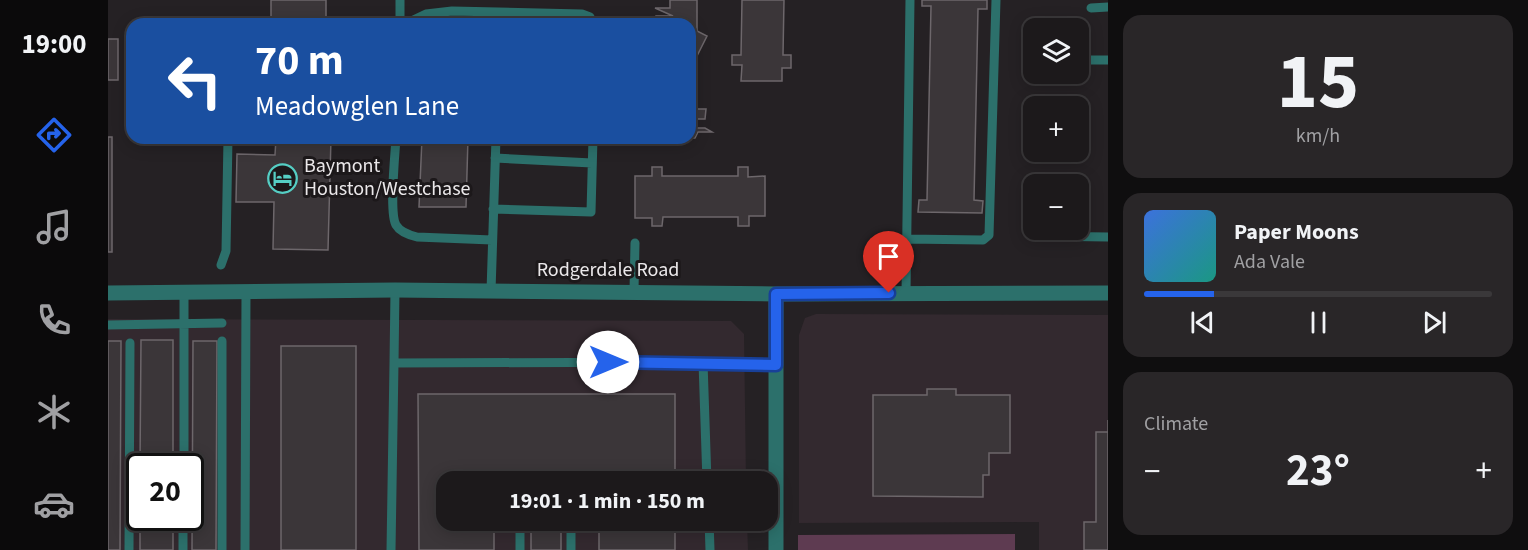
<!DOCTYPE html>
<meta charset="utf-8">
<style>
body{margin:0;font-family:"Source Sans 3",sans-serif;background:#292628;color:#f1f3f6;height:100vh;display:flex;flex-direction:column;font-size:22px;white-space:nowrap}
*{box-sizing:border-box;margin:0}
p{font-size:20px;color:#a0a0a3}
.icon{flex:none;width:33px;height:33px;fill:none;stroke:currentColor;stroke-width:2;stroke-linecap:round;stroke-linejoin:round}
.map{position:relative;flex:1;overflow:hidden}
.panel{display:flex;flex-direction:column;gap:15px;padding:15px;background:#0f0e0f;width:420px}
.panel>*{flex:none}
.hud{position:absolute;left:18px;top:18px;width:570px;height:126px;border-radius:18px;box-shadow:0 3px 15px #0003,0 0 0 2px #3a383a;background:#1a4fa0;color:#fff;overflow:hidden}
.tools{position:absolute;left:915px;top:18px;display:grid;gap:12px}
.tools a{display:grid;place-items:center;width:66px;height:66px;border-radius:12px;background:#1c191b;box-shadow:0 3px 15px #0003,0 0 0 2px #3a383a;font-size:30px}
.speed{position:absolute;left:18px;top:453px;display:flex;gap:12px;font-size:30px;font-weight:700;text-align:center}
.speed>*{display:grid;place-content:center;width:78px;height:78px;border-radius:50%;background:#1c191b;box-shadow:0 3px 15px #0003,0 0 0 2px #3a383a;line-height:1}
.speed .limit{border:3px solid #111;border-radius:9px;background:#fff;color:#111}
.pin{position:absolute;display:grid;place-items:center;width:51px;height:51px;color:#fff;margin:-62px -26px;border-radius:50% 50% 50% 0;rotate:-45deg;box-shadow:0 0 6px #0007}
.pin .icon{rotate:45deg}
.me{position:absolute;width:66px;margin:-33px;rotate:90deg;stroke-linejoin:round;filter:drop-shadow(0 0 4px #0008)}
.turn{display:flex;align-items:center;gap:21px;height:126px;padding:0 30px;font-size:27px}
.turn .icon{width:78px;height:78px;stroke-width:2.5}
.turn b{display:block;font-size:42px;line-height:51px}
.big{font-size:45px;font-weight:700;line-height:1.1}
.panel .widget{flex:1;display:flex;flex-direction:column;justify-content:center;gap:9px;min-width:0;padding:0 21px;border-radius:18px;background:#292628}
.panel .dial{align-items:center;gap:0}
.dial b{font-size:78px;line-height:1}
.song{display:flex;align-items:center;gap:18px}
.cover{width:72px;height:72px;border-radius:9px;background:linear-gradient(135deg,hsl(220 70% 55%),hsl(170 70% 35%))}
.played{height:6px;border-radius:3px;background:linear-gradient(90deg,#2563eb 20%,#3a383a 20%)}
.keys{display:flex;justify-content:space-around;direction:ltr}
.heat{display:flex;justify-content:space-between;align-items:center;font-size:33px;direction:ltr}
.trip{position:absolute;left:328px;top:471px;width:342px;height:60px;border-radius:18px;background:#1c191b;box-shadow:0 3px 15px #0003,0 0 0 2px #3a383a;font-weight:700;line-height:60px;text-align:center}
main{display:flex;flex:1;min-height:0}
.dock{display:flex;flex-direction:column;width:108px;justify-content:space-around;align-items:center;background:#0b0a0b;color:#a0a0a3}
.dock .icon{width:42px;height:42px}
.dock .current{color:#2563eb}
.dock b{font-size:27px;color:#f1f3f6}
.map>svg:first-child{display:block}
.built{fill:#33292f;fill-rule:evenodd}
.green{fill:#5e3b51}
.building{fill:#3b3639;stroke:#6d676b;stroke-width:1.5}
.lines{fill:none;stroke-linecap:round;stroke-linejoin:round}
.service{stroke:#2c706b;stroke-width:9}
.tertiary{stroke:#2c706b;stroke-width:15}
.route-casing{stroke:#184099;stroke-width:15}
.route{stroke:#2563eb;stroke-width:10}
.labels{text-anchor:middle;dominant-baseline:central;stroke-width:6;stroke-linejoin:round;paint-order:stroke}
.poi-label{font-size:20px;fill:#ebe8ea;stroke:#1c181a;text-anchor:start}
.street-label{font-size:20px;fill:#ebe8ea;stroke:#1c181a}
</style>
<main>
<nav class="dock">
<b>19:00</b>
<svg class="icon current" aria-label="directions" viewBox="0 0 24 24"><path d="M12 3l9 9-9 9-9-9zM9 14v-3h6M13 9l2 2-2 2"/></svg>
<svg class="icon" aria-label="music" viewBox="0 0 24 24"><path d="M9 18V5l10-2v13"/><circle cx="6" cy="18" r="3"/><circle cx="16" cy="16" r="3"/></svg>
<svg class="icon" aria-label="phone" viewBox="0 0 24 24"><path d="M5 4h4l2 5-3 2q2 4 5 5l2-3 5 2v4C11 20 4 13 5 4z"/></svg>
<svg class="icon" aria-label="climate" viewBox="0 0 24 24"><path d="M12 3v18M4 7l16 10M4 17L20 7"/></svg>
<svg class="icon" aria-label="car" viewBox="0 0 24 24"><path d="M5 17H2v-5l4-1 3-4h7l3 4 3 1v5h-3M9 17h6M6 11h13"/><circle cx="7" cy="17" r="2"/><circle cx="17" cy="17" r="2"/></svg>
</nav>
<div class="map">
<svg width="1000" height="550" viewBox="0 0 1000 550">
<rect width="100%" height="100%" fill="#252124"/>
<path class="built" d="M708,314L1000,315V550H931V522L691,523V335L697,318Z
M0,319L623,321L636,334L638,481L339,482V520L639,521L640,550H0ZM32,466H82V518H32Z"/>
<path class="green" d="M907,534V550H690V535Z"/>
<path class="building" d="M163,0H218V24H163Z
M562,0H589V31L599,36L589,56L588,109H598L597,119H586V128H597L604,132H590L587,138H559H582V24H548V16H565L547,8H562Z
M634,0H676L675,55H683V68H674V81H633L634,65H624V55H633Z
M814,0H879V9H870L866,200L875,201L874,213L810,212L811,200H819L823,6H814Z
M0,39H10V80H0Z
M0,137H4V252H0Z
M168,138H223L220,250L165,249L166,202H128L129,154L167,155Z
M314,138H360L358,207H311Z
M544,167H554V176H630V167H640V177L657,176V216H641V226H630V217H555L554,226H544V218H527V176H544Z
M33,340H65V466H32Z
M0,341H13L12,550H0Z
M85,341H109L108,550H84Z
M173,346H248V550H173Z
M819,389H848V395H902V453H881V475H875V497L765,496V395H819Z
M310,394H567V482H491V471H386V482H339V520H386V550H311Z
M1000,420V550H976V522H988V432H1000Z
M32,518H65V550H32Z
M491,520H567V550H491Z
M423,521H453V550H423Z"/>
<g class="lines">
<path class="service" d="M983,8L1000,7
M292,24V0
M297,24L318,14L344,11L474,14L482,17L485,24
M982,60H1000
M288,138C287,155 281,213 288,225C292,232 301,235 309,237L384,240
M387,158L484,163
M385,209L483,212L485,138
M928,236L1000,237
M798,239L875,240L881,235L888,0
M113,265L118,251L120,138
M383,291L388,138
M526,291L527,243
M798,293L802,0
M0,325L114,323
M595,362L599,482
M286,363L287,290
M76,466V292
M601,520L602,550
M21,550L22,343
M75,550V518
M114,550V341
M137,550L138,292
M283,550L286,363L595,362L668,365
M412,550V520
M463,550V520"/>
<path class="tertiary" d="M0,293L287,290L668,294L1000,293
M668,550V294"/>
</g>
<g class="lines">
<defs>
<path id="route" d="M500,362L668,365V294L781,293"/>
</defs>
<use href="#route" class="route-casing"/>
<use href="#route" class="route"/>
</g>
<defs>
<symbol id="hotel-ring" viewBox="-11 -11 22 22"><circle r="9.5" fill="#1c181a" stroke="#55cec4" stroke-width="1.5"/><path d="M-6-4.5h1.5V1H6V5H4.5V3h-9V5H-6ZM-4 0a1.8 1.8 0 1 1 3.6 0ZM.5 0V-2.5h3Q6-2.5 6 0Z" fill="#55cec4"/></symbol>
</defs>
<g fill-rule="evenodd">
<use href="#hotel-ring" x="158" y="162" width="33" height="33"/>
</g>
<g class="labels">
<g class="poi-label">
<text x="196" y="166">Baymont<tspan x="196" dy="23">Houston/Westchase</tspan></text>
</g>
<g class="street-label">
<text x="500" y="270">Rodgerdale Road</text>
</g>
</g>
</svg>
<div class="tools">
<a><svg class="icon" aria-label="layers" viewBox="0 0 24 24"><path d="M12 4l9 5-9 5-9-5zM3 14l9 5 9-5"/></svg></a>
<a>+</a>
<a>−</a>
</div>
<div class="speed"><div class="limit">20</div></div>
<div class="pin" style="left:781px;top:293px;background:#d93025"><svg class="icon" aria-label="arrive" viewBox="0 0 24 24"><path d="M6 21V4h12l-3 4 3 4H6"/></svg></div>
<svg class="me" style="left:500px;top:362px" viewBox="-20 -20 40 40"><circle r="19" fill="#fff"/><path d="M0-13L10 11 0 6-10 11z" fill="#2563eb"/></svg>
<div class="trip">19:01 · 1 min · 150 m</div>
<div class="hud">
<div class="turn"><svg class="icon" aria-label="left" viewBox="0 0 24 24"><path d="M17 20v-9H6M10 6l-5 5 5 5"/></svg><div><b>70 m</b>Meadowglen Lane</div></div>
</div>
</div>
<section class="panel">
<div class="widget dial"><b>15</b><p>km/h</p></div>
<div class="widget">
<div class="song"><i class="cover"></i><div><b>Paper Moons</b><p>Ada Vale</p></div></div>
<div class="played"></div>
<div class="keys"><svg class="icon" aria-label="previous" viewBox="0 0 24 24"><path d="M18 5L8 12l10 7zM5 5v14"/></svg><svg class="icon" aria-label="pause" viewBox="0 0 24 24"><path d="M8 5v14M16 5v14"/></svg><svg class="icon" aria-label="next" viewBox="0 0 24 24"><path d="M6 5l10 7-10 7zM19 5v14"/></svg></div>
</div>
<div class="widget"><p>Climate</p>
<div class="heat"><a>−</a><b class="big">23°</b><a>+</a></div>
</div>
</section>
</main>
